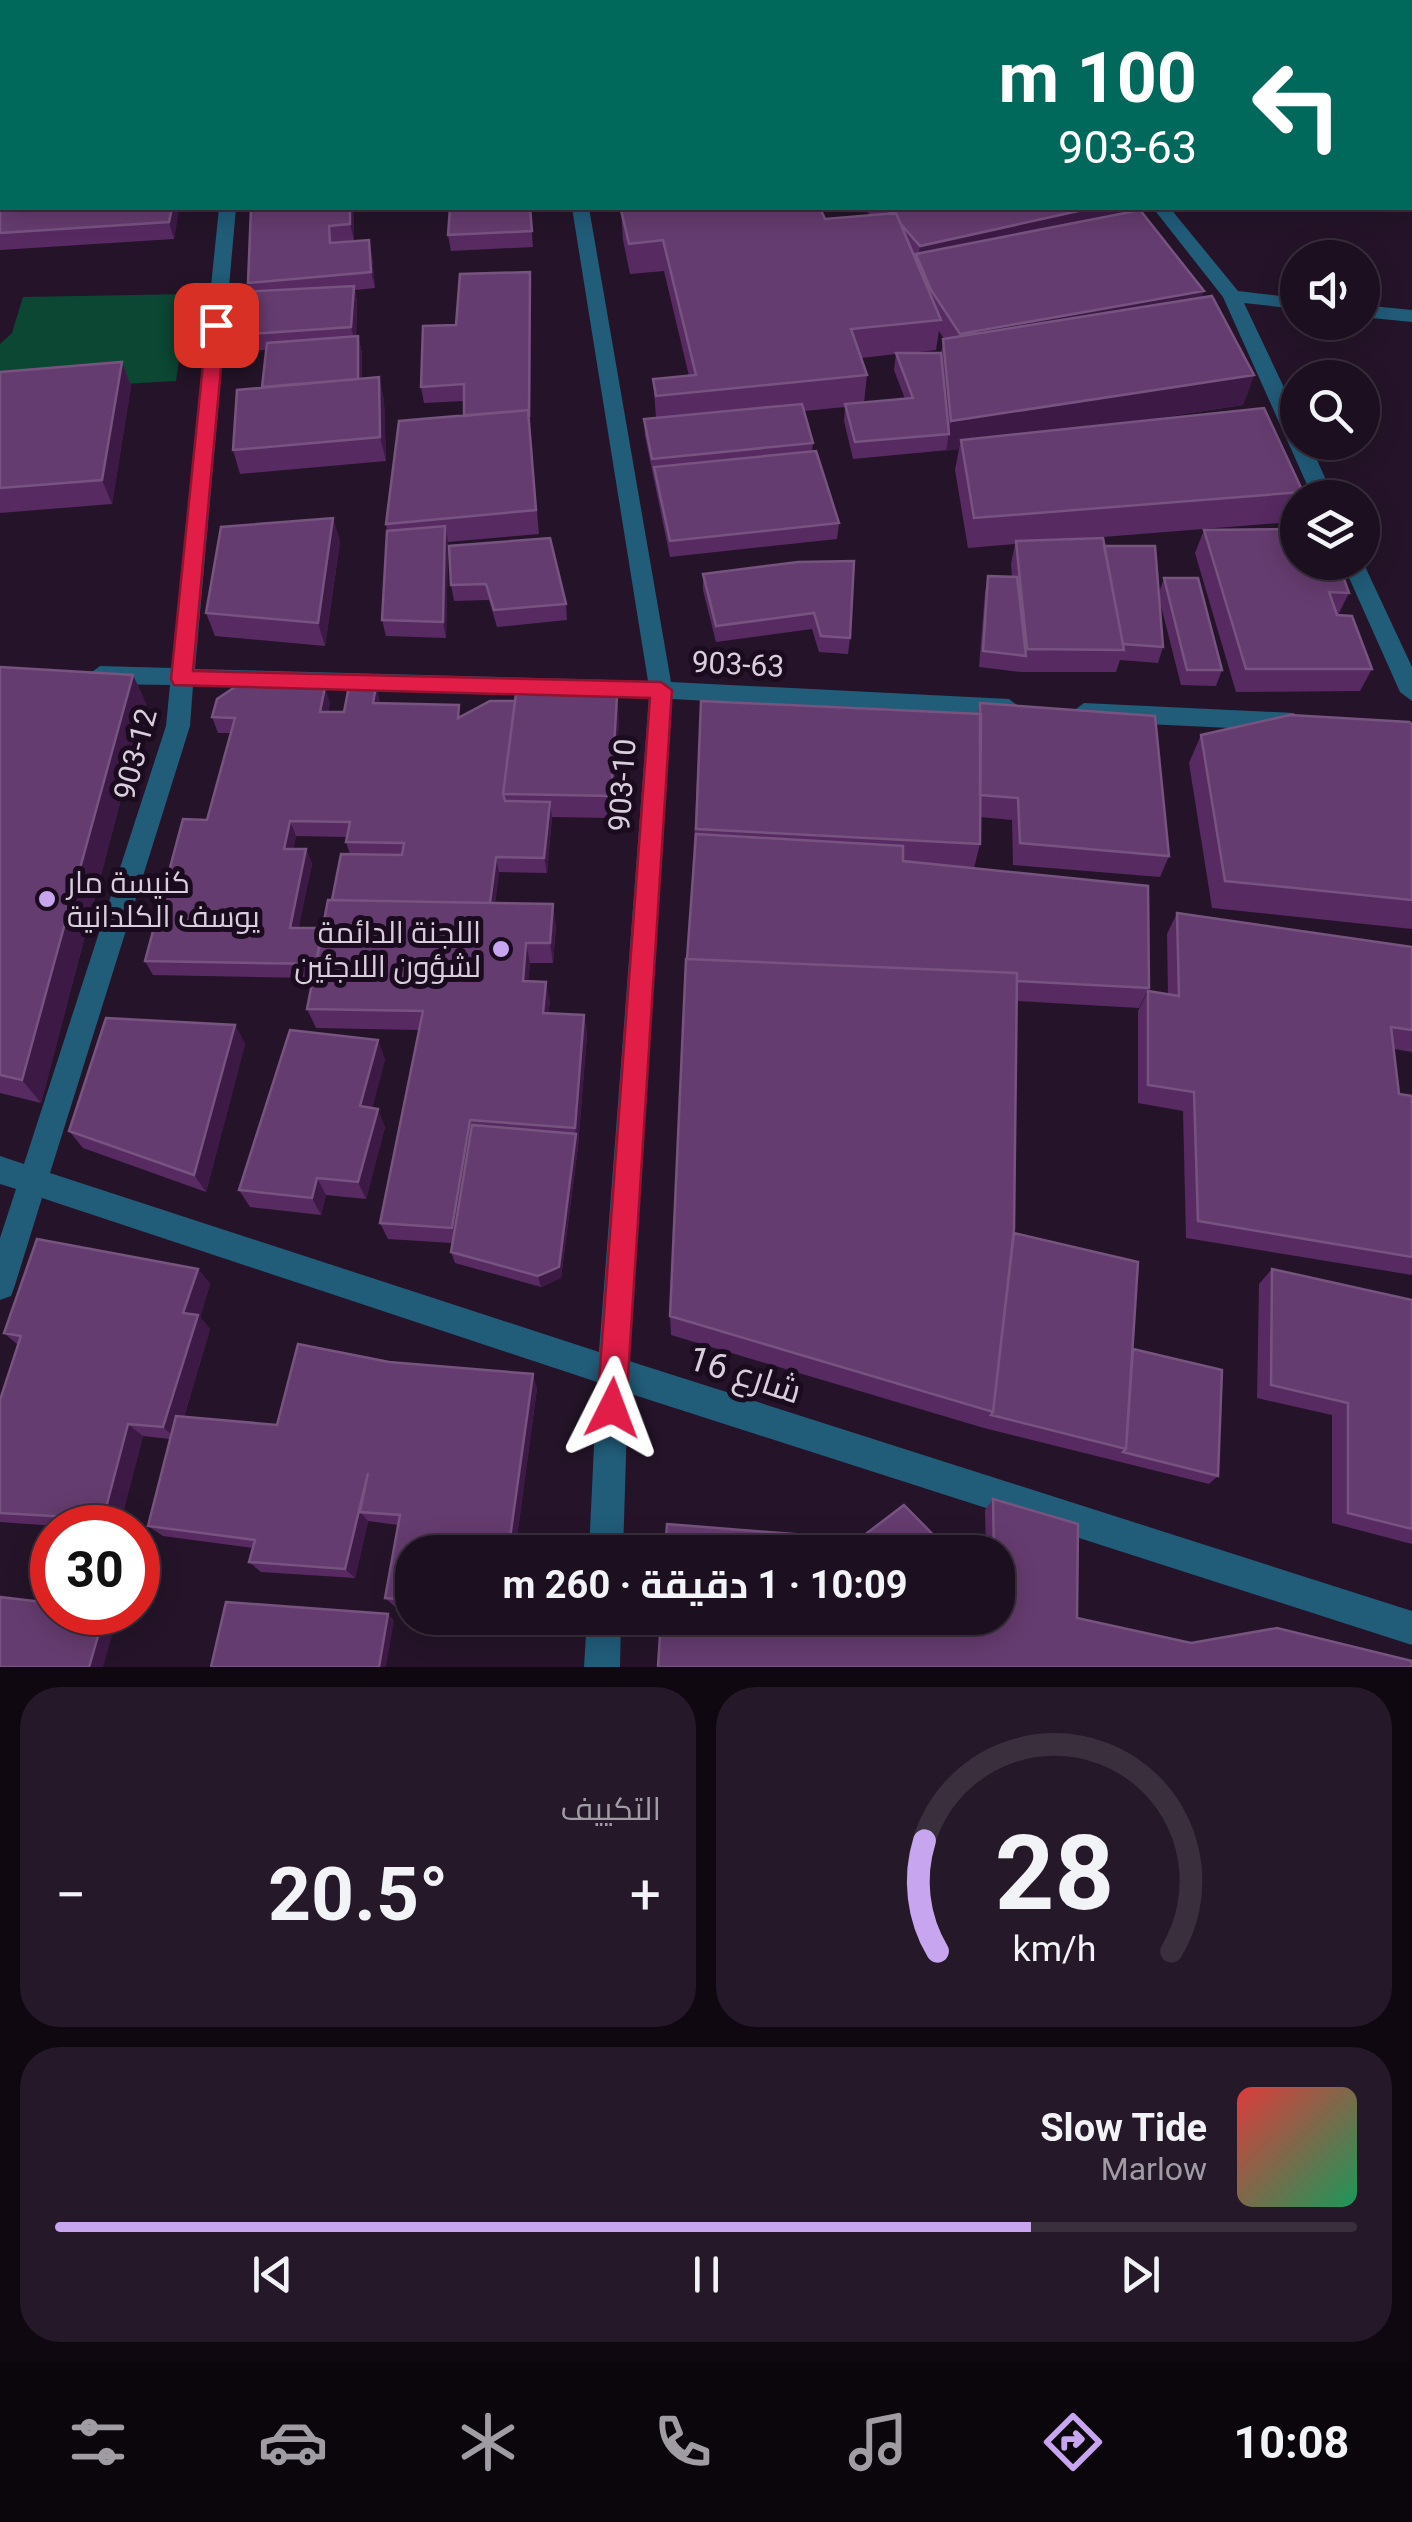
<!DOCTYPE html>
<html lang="ar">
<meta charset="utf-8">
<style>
body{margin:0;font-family:Roboto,Cairo,sans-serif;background:#251828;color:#f1f3f6;direction:rtl;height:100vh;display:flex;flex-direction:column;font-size:38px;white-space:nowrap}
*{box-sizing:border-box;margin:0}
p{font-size:32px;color:#a09ca4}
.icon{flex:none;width:55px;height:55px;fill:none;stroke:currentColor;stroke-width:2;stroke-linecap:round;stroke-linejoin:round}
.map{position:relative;height:1667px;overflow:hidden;direction:ltr}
.details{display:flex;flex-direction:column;gap:20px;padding:20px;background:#0f0811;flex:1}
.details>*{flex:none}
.hud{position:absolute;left:0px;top:0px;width:1412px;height:210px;box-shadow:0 5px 25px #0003,0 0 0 2px #3a2f3d;direction:rtl;background:#00695c;color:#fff;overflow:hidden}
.tools{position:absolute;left:1280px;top:240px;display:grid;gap:20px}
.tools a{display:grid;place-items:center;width:100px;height:100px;border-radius:50%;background:#1c0f1f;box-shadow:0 5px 25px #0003,0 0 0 2px #3a2f3d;font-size:50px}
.speed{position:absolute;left:30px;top:1505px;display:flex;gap:20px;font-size:50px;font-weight:700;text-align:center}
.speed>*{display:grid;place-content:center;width:130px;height:130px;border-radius:50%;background:#1c0f1f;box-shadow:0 5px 25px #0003,0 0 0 2px #3a2f3d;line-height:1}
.speed .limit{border:15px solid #d22;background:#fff;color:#111}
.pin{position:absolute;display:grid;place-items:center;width:85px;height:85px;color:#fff;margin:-42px;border-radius:20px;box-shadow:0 5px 15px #0006}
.me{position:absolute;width:110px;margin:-55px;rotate:3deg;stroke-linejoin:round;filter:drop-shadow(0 0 8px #0008)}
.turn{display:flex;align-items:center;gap:35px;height:210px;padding:0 50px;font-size:45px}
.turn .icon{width:130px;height:130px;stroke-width:2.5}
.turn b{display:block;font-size:70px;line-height:85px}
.big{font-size:75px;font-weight:700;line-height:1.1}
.details .card{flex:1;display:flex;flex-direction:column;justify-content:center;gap:15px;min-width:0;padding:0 35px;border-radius:40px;background:#251828}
.details .dial{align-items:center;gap:0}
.dial svg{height:260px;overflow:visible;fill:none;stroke:#3a2f3d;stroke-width:7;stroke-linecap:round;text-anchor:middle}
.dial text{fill:#f1f3f6;stroke:none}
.song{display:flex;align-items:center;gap:30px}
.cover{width:120px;height:120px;border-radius:15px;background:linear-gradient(135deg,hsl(0 70% 55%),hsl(150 70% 35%))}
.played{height:10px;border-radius:5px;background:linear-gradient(90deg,#c7a6ef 75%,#3a2f3d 75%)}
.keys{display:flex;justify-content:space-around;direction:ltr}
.heat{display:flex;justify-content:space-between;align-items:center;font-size:55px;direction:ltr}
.details .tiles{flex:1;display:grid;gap:20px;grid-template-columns:1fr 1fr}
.card:last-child{grid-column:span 2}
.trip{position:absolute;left:395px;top:1535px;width:620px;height:100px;border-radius:40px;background:#1c0f1f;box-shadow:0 5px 25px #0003,0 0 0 2px #3a2f3d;font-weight:700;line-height:100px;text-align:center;direction:rtl}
.tab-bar{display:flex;height:160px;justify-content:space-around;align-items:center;background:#0b060c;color:#a09ca4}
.tab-bar .icon{width:70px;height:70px}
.tab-bar .current{color:#c7a6ef}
.tab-bar b{font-size:45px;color:#f1f3f6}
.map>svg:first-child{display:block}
.green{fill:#0b4732}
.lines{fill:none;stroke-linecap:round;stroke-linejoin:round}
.minor{fill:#215c79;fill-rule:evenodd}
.wall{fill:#572a62;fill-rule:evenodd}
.shaded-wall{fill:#3d1a46}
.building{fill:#653c6f;stroke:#775380;stroke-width:2.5}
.route{fill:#e11d48;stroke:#92132f;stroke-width:2.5}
.poi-dot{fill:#c7a6ef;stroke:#1b0b1f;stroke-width:4}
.labels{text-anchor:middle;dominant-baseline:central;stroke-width:10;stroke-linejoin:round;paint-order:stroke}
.street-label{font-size:30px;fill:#d9cedc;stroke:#1b0b1f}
.poi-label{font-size:30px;fill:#d9cedc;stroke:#1b0b1f;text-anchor:start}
.near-street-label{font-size:35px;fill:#d9cedc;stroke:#1b0b1f}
</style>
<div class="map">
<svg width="1412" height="1667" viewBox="0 0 1412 1667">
<rect width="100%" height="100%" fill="#251429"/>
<path class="green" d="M189,294L176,381L0,391V344L12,333L23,297Z"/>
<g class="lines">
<path class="minor" d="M540,0H554V2H540Z
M902,0H918L919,2H903Z
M1170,0H1187L1188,2H1171Z
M0,8H2V16H0Z
M2,45V61L0,62V46Z
M1410,119H1412V129H1410Z
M219,208H236L195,669L648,681L572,208H589L671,682L1009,699L1021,708L1009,717L672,699L629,1361L1412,1611V1645L628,1393L623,1552H589L597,1382L42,1198L15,1285L11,1296L0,1300V1238L16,1189L0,1184V1156L24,1164L166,726L170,685L100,684L88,675L100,666L172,668ZM193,686L649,698L599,1352L50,1173L190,726Z
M1153,208H1170L1238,291L1298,298V309L1244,303L1298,417V442H1309L1334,498H1313L1223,297Z
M1362,305L1412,310V322L1362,317Z
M1362,560L1412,667V701L1400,692L1342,562Z
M1084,703L1294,713L1306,722L1294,731L1084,721L1072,712Z
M587,1618H621L620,1667H584Z"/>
</g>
<path class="wall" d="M591,0H664V2H591Z
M705,0H875V2H707Z
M1214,0H1412V108H1410V2H1218Z
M0,106L2,208H179L174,239L0,250Z
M354,208V240L333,243L372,256L375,288L355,290L357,302L356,336H358L362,353V379L379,377L384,401L386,461L240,474L233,450L262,387L266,350L242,351L237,335L251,292L248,283Z
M530,208L533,247L451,251L448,235Z
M626,208H820L825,219L870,215L864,208H1143L1141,212L1254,375L1243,405L1138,421L1303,492L1301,498H1298V506L1291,522L1078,539L1104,546L1159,593L1164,578L1222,670L1216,686L1181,685L1159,598L1163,647L1158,663L1120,660L1116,672H1021L979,667L985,592L988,576L1012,577L1011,564L1015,544L968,548L955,470L959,449L853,459L844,421L845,407L804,411L813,443L812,451L839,523L837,539L670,557L645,436L644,419L656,418L653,379L689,376L664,271L630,274L623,240L621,210L627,209ZM939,331L944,339L941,353H908L936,350ZM896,354L894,370L905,399L864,403L867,375L861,358Z
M530,272L531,288L530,434L539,534L448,542L446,638L386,636L382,620L387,531L386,524L464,416V401L424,403L421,387L456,325Z
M122,362L131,386L112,504L0,513V372Z
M333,518L340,542L325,646L215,636L206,613Z
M1204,530L1349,593L1338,615L1372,669L1360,691L1236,692L1195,553Z
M449,546L566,604L567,620L497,627L489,600L454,601L451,585Z
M798,562L850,638L848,654L819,652L812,629L716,642L703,590V574Z
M0,667L133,675L146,704L41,1103L0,1093Z
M376,686L380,703L462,716L619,719L612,818L552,817L547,873L499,872L495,903L556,925L553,963H530L528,981L550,1002L548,1013L584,1015L587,1034L578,1146L561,1278L541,1287L455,1263L451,1252L452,1243L388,1239L380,1223L419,1030L316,1028L307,1009L313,978L153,975L145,961L207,820L231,733H218L212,717L330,703L328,712H344ZM296,836L347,837L346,842L350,854L323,928H298L312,864L306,849H293Z
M701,701L977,714L980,703L1169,856L1160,877L1013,865L1012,820L980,817V844L974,868L1149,988L1139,1008L1017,1001L1014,1233L1133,1349L1218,1476L1209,1484L984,1428L671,1335L670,1316Z
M1412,724V929L1212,908L1189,763L1201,735Z
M1177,913L1412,947V1052L1394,1049L1399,1094L1412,1096V1275L1186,1238L1183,1111L1138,1103V1011L1148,991L1168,994L1167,934Z
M235,1025L245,1044L206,1192L83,1148L69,1131Z
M385,1059L372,1108L385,1127L366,1199L326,1195L321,1215L250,1207L239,1190Z
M198,1269L210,1284L200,1317L210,1329L184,1417L277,1425L389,1362L537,1388L515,1552H412V1608L394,1606L385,1598L398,1525L368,1521L355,1578L261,1572L249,1562L253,1548L163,1536L148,1526L170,1439L143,1436L119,1528H84L0,1522V1400L18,1345L4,1333Z
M1272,1269L1412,1300V1544L1332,1523V1415L1257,1398L1259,1284Z
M993,1499L1077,1618L1191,1643L1412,1661L661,1618H998V1552H986L985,1510Z"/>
<path class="shaded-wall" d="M840,0H875V2H830Z
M172,208H179L174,239L169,222Z
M350,208H354V240L350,224Z
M1092,208H1143L1140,219L918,259L920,246Z
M369,240L372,256L375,288L371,272Z
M530,272L531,288L530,434L529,417Z
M354,286L357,302L355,344L351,327Z
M1204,291L1197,315L956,358L960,334Z
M358,336L362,353V403L358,387Z
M122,362L131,386L112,504L102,480Z
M1254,375L1243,405L962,448L961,440L959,449L946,451L951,421Z
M379,377L384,401L386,461L380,437Z
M333,518L340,542L325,646L318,623Z
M445,526L448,542L446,638L443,622Z
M133,675L146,704L41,1103L22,1080Z
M376,686L380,702L377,719L373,703Z
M325,687L330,703L325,727L320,712Z
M617,696L619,719L612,818L611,796Z
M550,802L552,817L547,873L544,858Z
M290,821L296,836L290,864L284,849Z
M306,849L312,864L296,942L290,928Z
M496,857L499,872L492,924L489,909Z
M553,904L556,925L553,963L550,943Z
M526,943L530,963L526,1001L523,981Z
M546,982L550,1002L546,1033L543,1013Z
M584,1015L587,1034L578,1146L561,1278L541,1287L538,1276L576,1134L575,1128Z
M235,1025L245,1044L206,1192L194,1175Z
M378,1040L385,1059L368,1125L360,1106Z
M378,1109L385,1127L366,1199L358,1182Z
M470,1120L475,1138L458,1244L452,1228Z
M317,1178L326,1195L321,1215L312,1198Z
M198,1269L210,1284L200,1317L210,1329L177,1440L163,1427L183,1313Z
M533,1374L537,1388L515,1552H508Z
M128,1424L143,1436L119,1528H115L103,1519Z
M368,1473L360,1512L368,1521L355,1578L345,1569Z
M105,1612H114L118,1615L103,1667H89Z
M388,1614L394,1620L386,1667H379Z"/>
<path class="building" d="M34,0H115L114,2H29Z
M115,0H211V2H114Z
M346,0H391V2H346Z
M452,0H497V2H452Z
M592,0H638L639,2H592Z
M715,0H779L782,2H717Z
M787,0H840L830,2H790Z
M1267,0H1412V77H1410V2H1271Z
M0,106H2V208H172L169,222L0,233Z
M251,208H350V224L329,226L330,243L369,240L371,272L248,283Z
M450,208H530L532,231L448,235Z
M649,208H820L825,219L896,213L941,320L851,329L867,375L656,396L653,379L696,375L663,240L629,244L621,210Z
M886,208H1092L920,246L900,223L896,213L892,214Z
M1140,210L1204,291L960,334L931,290L916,254Z
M530,272L529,417L528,410L464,416V384L421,387L423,326L456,325L460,274Z
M354,286L351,327L237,335L242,292Z
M1212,296L1254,375L951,421L943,339Z
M358,336V379L262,387L267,343Z
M896,353H941L949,434L855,442L845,404L913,398Z
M122,362L102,480L0,488V372Z
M379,377L380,437L233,450L237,390Z
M802,404L813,443L652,459L644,419Z
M1264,408L1303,492L974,518L961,440Z
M528,410L536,510L386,524L399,421Z
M816,451L839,523L670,541L654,467Z
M333,518L318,623L206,613L221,527Z
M445,526L443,622L382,620L387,531Z
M1298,529V562H1338L1349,593L1329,592L1337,615L1352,616L1372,669H1246L1204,530Z
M550,538L566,604L494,610L486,584L451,585L449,546Z
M1103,538L1124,650L1027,649L1016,541Z
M1104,546H1155L1163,647L1123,644Z
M854,561L850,638L821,636L814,613L716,626L703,574L798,562Z
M988,576L1017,577L1026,656L983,651Z
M1164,578H1198L1222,670H1187Z
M0,667L133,675L22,1080L0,1075Z
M238,685L325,687L320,712H344L349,686H376L373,703L459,705L458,718L490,701H515L503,794L505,801L550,802L544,858L496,857L490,903L332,900L341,854L402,855L404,843L346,842L350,822L290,821L284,849H306L290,928H323L316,964L145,961L183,819L207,820L235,718L212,717L217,699Z
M516,694L617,696L611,796L503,794Z
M701,701L981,714L980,844L696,829Z
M980,703L1155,716L1169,856L1020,843L1018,798L980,795Z
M1290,715L1409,722L1412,724V900L1225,881L1201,735Z
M696,834L903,846V861L1148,886L1149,988L1017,981V973L687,959Z
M328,900L553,904L550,943H526L523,981L546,982L543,1013L584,1015L575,1128L470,1120L452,1228L380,1223L423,1011L307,1009Z
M1177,913L1412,947V1030L1391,1027L1399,1094L1412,1096V1257L1198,1221L1194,1092L1148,1085V991L1179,996Z
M686,959L1017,973L1014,1229L993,1412L670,1316Z
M106,1018L235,1025L194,1175L69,1131Z
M290,1030L378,1040L360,1106L378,1109L358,1182L317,1178L312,1198L239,1190Z
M472,1125L576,1134L559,1267L538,1276L451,1252Z
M1014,1233L1138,1262L1126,1449L991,1415L993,1412Z
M37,1239L198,1269L183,1313L198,1315L163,1427L128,1424L103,1519L0,1513V1400L21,1336L4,1333Z
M1272,1269L1412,1300V1529L1348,1513V1403L1271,1385Z
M298,1344L389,1362L533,1374L508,1552H412V1600L385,1598L400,1515L360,1512L368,1473L345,1569L249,1562L255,1540L148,1526L176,1416L277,1425Z
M1133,1349L1222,1370L1218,1476L1123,1452L1126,1449Z
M993,1499L1078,1524L1077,1618L1191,1643L1277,1628L1412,1661V1667H658L661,1618H998V1552H994Z
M904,1505L950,1552H842Z
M667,1524L818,1536L817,1552H665Z
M0,1597L52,1603V1612H105L89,1667H0Z
M226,1602L388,1614L379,1667H211Z"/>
<path class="route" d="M216,320L225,325L193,671L661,682L672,690L626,1408L622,1418L612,1423L601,1418L597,1408L650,698L174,685L171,679L207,325Z"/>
<g class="poi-dot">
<circle cx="47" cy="899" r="10"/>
<circle cx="501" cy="949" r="10"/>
</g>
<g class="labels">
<g class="street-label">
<text transform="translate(738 664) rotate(3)">903-63</text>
<text transform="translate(135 754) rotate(-75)">903-12</text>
<text transform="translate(622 785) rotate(-86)">903-10</text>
</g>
<g class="poi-label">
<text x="67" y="882">كنيسة مار<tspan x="67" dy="34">يوسف الكلدانية</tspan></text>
<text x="481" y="932" text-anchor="end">اللجنة الدائمة<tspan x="481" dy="34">لشؤون اللاجئين</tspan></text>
</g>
<g class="near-street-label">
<text transform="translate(745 1375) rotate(18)">شارع 16</text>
</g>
</g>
</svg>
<div class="tools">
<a><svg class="icon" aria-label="sound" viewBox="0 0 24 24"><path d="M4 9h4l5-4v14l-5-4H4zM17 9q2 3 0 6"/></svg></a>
<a><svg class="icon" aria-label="search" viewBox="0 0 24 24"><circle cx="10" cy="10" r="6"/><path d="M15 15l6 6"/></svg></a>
<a><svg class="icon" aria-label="layers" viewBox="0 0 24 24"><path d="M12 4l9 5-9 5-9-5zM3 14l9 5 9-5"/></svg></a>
</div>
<div class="speed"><div class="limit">30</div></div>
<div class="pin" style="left:216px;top:325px;background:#d93025"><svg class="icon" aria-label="arrive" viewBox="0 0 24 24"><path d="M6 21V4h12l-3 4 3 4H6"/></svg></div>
<svg class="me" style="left:612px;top:1408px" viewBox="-20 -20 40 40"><path d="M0-17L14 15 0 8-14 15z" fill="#e11d48" stroke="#fff" stroke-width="4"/></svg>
<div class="trip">10:09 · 1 دقيقة · 260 m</div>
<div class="hud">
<div class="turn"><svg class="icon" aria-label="left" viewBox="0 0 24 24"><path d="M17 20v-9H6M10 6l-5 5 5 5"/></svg><div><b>100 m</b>903-63</div></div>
</div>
</div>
<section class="details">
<div class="tiles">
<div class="card dial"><svg viewBox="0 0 100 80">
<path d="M14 69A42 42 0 1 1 86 69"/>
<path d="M14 69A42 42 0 0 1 10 35" stroke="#c7a6ef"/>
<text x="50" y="56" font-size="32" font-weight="700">28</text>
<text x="50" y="72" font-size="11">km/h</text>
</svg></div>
<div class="card"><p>التكييف</p>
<div class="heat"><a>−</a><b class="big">20.5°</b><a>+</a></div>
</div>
<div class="card">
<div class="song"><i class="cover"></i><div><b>Slow Tide</b><p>Marlow</p></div></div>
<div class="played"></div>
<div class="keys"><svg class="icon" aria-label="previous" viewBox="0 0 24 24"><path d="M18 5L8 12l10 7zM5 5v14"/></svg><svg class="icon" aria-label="pause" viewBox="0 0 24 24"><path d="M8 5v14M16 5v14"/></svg><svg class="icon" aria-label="next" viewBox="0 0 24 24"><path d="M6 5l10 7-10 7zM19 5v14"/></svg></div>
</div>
</div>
</section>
<nav class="tab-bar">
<b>10:08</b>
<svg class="icon current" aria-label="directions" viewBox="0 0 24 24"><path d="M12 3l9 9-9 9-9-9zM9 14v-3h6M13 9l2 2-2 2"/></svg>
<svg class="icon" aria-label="music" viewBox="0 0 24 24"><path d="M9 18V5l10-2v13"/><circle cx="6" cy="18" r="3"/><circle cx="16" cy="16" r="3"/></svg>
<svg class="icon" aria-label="phone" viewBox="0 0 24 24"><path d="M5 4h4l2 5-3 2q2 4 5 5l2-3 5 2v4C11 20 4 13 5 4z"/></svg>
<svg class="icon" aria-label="climate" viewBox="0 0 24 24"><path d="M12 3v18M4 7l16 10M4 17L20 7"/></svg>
<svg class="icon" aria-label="car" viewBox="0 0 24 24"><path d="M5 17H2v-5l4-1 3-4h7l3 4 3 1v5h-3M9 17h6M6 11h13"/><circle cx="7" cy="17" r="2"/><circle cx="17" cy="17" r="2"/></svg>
<svg class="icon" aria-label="filters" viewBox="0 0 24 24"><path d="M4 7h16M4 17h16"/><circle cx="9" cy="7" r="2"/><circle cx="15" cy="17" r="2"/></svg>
</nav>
